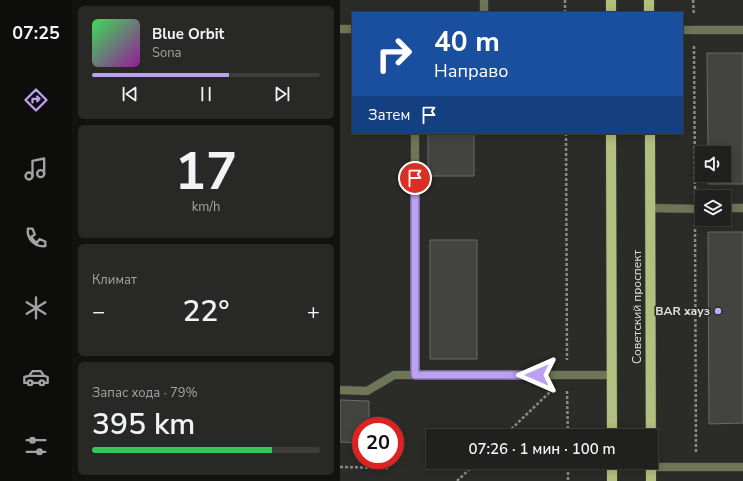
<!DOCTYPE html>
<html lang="ru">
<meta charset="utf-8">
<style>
body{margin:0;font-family:"Nunito Sans",sans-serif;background:#282927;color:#f1f3f6;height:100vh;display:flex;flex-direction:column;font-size:15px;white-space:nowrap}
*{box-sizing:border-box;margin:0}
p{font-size:13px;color:#a2a3a4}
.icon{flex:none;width:22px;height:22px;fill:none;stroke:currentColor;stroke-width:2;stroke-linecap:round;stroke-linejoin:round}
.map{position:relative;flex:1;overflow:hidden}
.drawer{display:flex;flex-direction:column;gap:6px;padding:6px;background:#121210;width:268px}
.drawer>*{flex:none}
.guide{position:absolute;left:12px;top:12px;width:331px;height:122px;border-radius:0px;box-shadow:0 2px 10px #0003,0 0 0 1px #3d3e3c;background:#1a4fa0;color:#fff;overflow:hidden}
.fabs{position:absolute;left:355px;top:146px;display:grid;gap:8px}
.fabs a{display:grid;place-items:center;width:36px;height:36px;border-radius:0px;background:#20211e;box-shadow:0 2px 10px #0003,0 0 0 1px #3d3e3c;font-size:20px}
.speed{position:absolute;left:12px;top:417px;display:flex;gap:8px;font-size:20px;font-weight:700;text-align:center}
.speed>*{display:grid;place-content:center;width:52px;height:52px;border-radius:50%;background:#20211e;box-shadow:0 2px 10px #0003,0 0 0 1px #3d3e3c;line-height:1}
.speed .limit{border:6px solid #d22;background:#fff;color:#111}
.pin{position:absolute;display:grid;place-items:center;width:34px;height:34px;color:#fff;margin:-17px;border:2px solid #fff;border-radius:50%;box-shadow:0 1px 4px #0007}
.me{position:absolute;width:44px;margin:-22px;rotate:270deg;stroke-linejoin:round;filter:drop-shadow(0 0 3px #0008)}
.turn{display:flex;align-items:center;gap:14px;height:84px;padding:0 16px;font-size:18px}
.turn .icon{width:52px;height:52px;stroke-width:2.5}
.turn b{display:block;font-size:28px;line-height:34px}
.then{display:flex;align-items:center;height:38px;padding:0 16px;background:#0003;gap:8px;font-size:15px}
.big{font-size:30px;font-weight:600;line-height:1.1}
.drawer .tile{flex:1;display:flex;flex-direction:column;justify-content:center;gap:6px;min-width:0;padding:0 14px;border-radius:6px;background:#282927}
.drawer .dial{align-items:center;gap:0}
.dial b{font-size:52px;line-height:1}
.song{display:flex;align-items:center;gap:12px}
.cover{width:48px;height:48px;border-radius:6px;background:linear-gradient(135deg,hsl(130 70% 55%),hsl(300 70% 35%))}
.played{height:4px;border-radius:2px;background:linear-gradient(90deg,#bca0f2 60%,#3d3e3c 60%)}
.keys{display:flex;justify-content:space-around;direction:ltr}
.heat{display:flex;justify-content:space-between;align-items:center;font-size:22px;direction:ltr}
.charge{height:6px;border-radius:3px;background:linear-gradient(90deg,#34c759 79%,#3d3e3c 0)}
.trip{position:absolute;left:86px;top:429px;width:232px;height:40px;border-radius:0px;background:#20211e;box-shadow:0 2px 10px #0003,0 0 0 1px #3d3e3c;font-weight:600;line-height:40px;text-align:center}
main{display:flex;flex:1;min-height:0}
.menu{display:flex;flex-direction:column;width:72px;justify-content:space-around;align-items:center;background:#0d0d0c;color:#a2a3a4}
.menu .icon{width:28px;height:28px}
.menu .current{color:#bca0f2}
.menu b{font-size:18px;color:#f1f3f6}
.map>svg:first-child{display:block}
.building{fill:#43443f;stroke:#6a6b66}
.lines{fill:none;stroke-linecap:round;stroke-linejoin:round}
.service-casing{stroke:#484945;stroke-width:9}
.primary-casing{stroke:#484945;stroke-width:11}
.path{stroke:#8a8a88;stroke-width:2.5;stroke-dasharray:3 2;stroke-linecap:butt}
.service{stroke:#6f7557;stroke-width:8}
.primary{stroke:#b3bf7e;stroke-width:10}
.route-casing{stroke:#7a689d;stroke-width:10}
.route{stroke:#bca0f2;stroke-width:7}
.poi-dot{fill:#bea9f4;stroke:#2b2c28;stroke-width:1.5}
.labels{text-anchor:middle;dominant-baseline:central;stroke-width:3.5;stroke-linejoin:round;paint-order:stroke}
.street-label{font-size:12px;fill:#e1e1df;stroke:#2b2c28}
.poi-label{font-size:12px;font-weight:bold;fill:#e1e1df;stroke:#2b2c28;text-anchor:end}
</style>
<main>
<nav class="menu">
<b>07:25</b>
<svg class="icon current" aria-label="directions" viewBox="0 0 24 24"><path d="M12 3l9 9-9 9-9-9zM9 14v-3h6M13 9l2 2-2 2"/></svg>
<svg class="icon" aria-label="music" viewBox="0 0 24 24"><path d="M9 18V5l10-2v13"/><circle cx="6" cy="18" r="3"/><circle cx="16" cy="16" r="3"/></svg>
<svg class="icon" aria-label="phone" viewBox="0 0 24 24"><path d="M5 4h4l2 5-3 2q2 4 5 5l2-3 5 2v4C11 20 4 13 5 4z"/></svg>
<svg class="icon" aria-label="climate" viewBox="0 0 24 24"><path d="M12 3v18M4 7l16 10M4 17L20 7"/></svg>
<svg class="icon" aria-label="car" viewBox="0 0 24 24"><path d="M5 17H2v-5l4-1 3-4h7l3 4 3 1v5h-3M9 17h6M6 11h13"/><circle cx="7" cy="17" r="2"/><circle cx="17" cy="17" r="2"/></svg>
<svg class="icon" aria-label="filters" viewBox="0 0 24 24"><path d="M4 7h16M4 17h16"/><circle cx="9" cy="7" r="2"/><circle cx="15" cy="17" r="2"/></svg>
</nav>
<section class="drawer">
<div class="tile">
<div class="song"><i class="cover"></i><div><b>Blue Orbit</b><p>Sona</p></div></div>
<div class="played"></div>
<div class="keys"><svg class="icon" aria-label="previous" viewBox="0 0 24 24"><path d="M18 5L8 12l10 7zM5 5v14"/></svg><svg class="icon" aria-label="pause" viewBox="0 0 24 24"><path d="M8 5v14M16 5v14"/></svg><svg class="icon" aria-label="next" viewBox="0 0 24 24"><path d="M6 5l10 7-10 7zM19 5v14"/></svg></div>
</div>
<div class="tile dial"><b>17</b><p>km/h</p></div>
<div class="tile"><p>Климат</p>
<div class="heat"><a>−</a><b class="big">22°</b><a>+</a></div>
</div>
<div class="tile"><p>Запас хода · 79%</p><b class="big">395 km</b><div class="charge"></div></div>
</section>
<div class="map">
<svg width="403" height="481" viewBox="0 0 403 481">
<rect width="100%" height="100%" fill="#2b2c28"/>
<path class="building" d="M367,53H403V184H368V175H384V153H368Z
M88,133H134V176H88Z
M368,232H403V423L369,424Z
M90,240H137V359H90Z
M0,400L29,401V426H21V443L0,442Z"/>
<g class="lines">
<defs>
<path id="service" d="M144,0V13
M0,29H13
M342,30H403
M75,133V375H272
M310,208L362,209
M384,208H403
M0,390L27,391L54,375H75
M311,467H403"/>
<path id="primary" d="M271,0V13
M309,0V13
M271,133L272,436
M310,133L311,481
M272,462V481"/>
</defs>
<use href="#service" class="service-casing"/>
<use href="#primary" class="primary-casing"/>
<path class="path" d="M225,0V13
M353,0L354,15
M354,46L355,195
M226,133L227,360
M355,224L356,453
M227,391L228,436
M164,436L211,391
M228,462V481
M0,467L50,468
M117,481L137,462"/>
<use href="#service" class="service"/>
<use href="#primary" class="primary"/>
</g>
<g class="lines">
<defs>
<path id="route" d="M75,178V375H197"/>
</defs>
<use href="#route" class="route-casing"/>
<use href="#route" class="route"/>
</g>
<circle class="poi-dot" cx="378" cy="311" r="4"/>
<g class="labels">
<g class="street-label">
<text transform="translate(297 307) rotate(-90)">Советский проспект</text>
</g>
<g class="poi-label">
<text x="370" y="311">BAR хауз</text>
</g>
</g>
</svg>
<div class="fabs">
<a><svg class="icon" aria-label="sound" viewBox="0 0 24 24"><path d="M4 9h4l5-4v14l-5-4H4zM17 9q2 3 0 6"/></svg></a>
<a><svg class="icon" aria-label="layers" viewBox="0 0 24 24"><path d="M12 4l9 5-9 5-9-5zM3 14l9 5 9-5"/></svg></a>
</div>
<div class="speed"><div class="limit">20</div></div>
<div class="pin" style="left:75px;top:178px;background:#d93025"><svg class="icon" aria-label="arrive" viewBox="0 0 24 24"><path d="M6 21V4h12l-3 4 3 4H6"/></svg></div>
<svg class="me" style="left:197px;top:375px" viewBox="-20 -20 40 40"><path d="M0-17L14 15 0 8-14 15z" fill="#bca0f2" stroke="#fff" stroke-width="4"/></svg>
<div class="trip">07:26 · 1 мин · 100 m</div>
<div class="guide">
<div class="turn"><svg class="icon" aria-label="right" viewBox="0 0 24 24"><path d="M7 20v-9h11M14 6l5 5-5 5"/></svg><div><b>40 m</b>Направо</div></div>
<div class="then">Затем<svg class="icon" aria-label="arrive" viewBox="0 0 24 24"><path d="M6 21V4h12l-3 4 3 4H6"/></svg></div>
</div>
</div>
</main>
